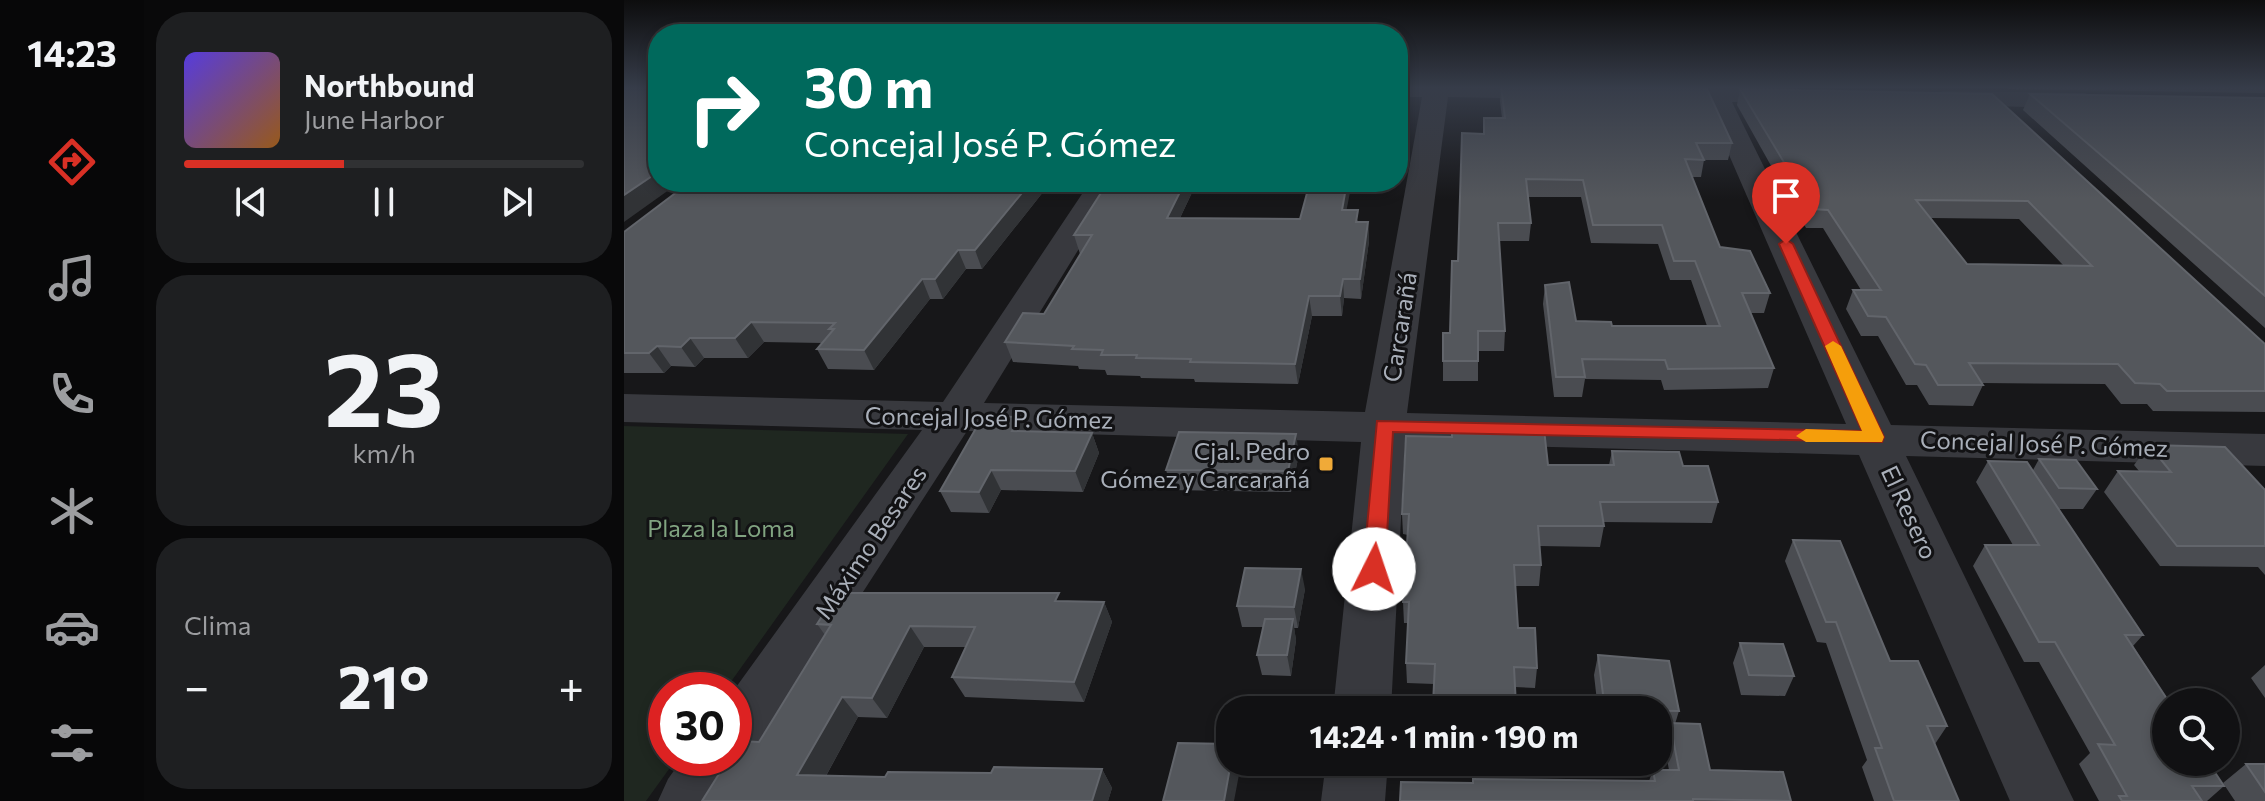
<!DOCTYPE html>
<html lang="es">
<meta charset="utf-8">
<style>
body{margin:0;font-family:Commissioner,sans-serif;background:#1e1f21;color:#f1f3f6;height:100vh;display:flex;flex-direction:column;font-size:30px;white-space:nowrap}
*{box-sizing:border-box;margin:0}
p{font-size:26px;color:#9c9da0}
.icon{flex:none;width:44px;height:44px;fill:none;stroke:currentColor;stroke-width:2;stroke-linecap:round;stroke-linejoin:round}
.map{position:relative;flex:1;overflow:hidden}
.panel{display:flex;flex-direction:column;gap:12px;padding:12px;background:#09090a;width:480px}
.panel>*{flex:none}
.top-card{position:absolute;left:24px;top:24px;width:760px;height:168px;border-radius:32px;box-shadow:0 4px 12px #0003,0 0 0 2px #303133;background:#00695c;color:#fff;overflow:hidden}
.buttons{position:absolute;left:1528px;top:688px;display:grid;gap:16px}
.buttons a{display:grid;place-items:center;width:88px;height:88px;border-radius:50%;background:#111113;box-shadow:0 4px 12px #0003,0 0 0 2px #303133;font-size:40px}
.speed{position:absolute;left:24px;top:672px;display:flex;gap:16px;font-size:40px;font-weight:700;text-align:center}
.speed>*{display:grid;place-content:center;width:104px;height:104px;border-radius:50%;background:#111113;box-shadow:0 4px 12px #0003,0 0 0 2px #303133;line-height:1}
.speed .limit{border:12px solid #d22;background:#fff;color:#111}
.pin{position:absolute;display:grid;place-items:center;width:68px;height:68px;color:#fff;margin:-82px -34px;border-radius:50% 50% 50% 0;rotate:-45deg;box-shadow:0 0 8px #0007}
.pin .icon{rotate:45deg}
.me{position:absolute;width:88px;margin:-44px;rotate:4deg;stroke-linejoin:round;filter:drop-shadow(0 0 6px #0008)}
.turn{display:flex;align-items:center;gap:28px;height:168px;padding:0 24px;font-size:36px}
.turn .icon{width:104px;height:104px;stroke-width:2.5}
.turn b{display:block;font-size:56px;line-height:68px}
.big{font-size:60px;font-weight:700;line-height:1.1}
.panel .card{flex:1;display:flex;flex-direction:column;justify-content:center;gap:12px;min-width:0;padding:0 28px;border-radius:32px;background:#1e1f21}
.panel .dial{align-items:center;gap:0}
.dial b{font-size:104px;line-height:1}
.song{display:flex;align-items:center;gap:24px}
.cover{width:96px;height:96px;border-radius:12px;background:linear-gradient(135deg,hsl(250 70% 55%),hsl(30 70% 35%))}
.played{height:8px;border-radius:4px;background:linear-gradient(90deg,#d93025 40%,#303133 40%)}
.keys{display:flex;justify-content:space-around;direction:ltr}
.heat{display:flex;justify-content:space-between;align-items:center;font-size:44px;direction:ltr}
.trip{position:absolute;left:592px;top:696px;width:456px;height:80px;border-radius:32px;background:#111113;box-shadow:0 4px 12px #0003,0 0 0 2px #303133;font-weight:700;line-height:80px;text-align:center}
main{display:flex;flex:1;min-height:0}
.dock{display:flex;flex-direction:column;width:144px;justify-content:space-around;align-items:center;background:#070708;color:#9c9da0}
.dock .icon{width:56px;height:56px}
.dock .current{color:#d93025}
.dock b{font-size:36px;color:#f1f3f6}
.map>svg:first-child{display:block}
.green{fill:#1f2720}
.lines{fill:none;stroke-linecap:round;stroke-linejoin:round}
.street{fill:#38393e;fill-rule:evenodd}
.wall{fill:#4a4c51;fill-rule:evenodd}
.shaded-wall{fill:#313336}
.building{fill:#54575c;stroke:#62656b;stroke-width:2;fill-rule:evenodd}
.route{fill:#d93025;stroke:#8d1f18;stroke-width:2}
.slow{fill:#f59e0b}
.poi-dot{fill:#f0aa38;stroke:#121214;stroke-width:3}
.labels{text-anchor:middle;dominant-baseline:central;stroke-width:6;stroke-linejoin:round;paint-order:stroke}
.street-label{font-size:24px;fill:#a9afb9;stroke:#121214}
.poi-label{font-size:24px;fill:#a9afb9;stroke:#121214;text-anchor:end}
.park-label{font-size:24px;fill:#81a481;stroke:#121214}
</style>
<main>
<nav class="dock">
<b>14:23</b>
<svg class="icon current" aria-label="directions" viewBox="0 0 24 24"><path d="M12 3l9 9-9 9-9-9zM9 14v-3h6M13 9l2 2-2 2"/></svg>
<svg class="icon" aria-label="music" viewBox="0 0 24 24"><path d="M9 18V5l10-2v13"/><circle cx="6" cy="18" r="3"/><circle cx="16" cy="16" r="3"/></svg>
<svg class="icon" aria-label="phone" viewBox="0 0 24 24"><path d="M5 4h4l2 5-3 2q2 4 5 5l2-3 5 2v4C11 20 4 13 5 4z"/></svg>
<svg class="icon" aria-label="climate" viewBox="0 0 24 24"><path d="M12 3v18M4 7l16 10M4 17L20 7"/></svg>
<svg class="icon" aria-label="car" viewBox="0 0 24 24"><path d="M5 17H2v-5l4-1 3-4h7l3 4 3 1v5h-3M9 17h6M6 11h13"/><circle cx="7" cy="17" r="2"/><circle cx="17" cy="17" r="2"/></svg>
<svg class="icon" aria-label="filters" viewBox="0 0 24 24"><path d="M4 7h16M4 17h16"/><circle cx="9" cy="7" r="2"/><circle cx="15" cy="17" r="2"/></svg>
</nav>
<section class="panel">
<div class="card">
<div class="song"><i class="cover"></i><div><b>Northbound</b><p>June Harbor</p></div></div>
<div class="played"></div>
<div class="keys"><svg class="icon" aria-label="previous" viewBox="0 0 24 24"><path d="M18 5L8 12l10 7zM5 5v14"/></svg><svg class="icon" aria-label="pause" viewBox="0 0 24 24"><path d="M8 5v14M16 5v14"/></svg><svg class="icon" aria-label="next" viewBox="0 0 24 24"><path d="M6 5l10 7-10 7zM19 5v14"/></svg></div>
</div>
<div class="card dial"><b>23</b><p>km/h</p></div>
<div class="card"><p>Clima</p>
<div class="heat"><a>−</a><b class="big">21°</b><a>+</a></div>
</div>
</section>
<div class="map">
<svg width="1641" height="801" viewBox="0 0 1641 801">
<rect width="100%" height="100%" fill="#171719"/>
<path class="green" d="M0,426L284,434L101,690H42V758H53L22,801H0Z"/>
<g class="lines">
<path class="street" d="M774,87H943L946,91L933,99L824,97L783,413L1222,424L1082,102L1027,101L1014,93L1022,87L1173,88L1186,96L1182,101L1108,102L1267,425L1641,434V466L1282,456L1450,801H1386L1235,455L781,443L767,710H709L737,442L343,431L131,759L125,761L103,801H34L44,779L59,758H110V690L298,430L0,422V394L319,402L466,182H496L360,403L741,412L798,97H774Z
M1319,91L1461,93L1474,101L1461,109L1310,104L1306,99L1310,94Z
M702,762H764L761,801H697Z"/>
</g>
<path class="wall" d="M877,86L1108,143L1104,160H1080L1077,177H1068L1096,247L1146,293L1140,313H1127L1150,368L1144,388L1040,390L1037,380L961,379L958,397H930L919,304L921,285L952,321L988,326H1083L1067,280H1046L1034,244L967,243L957,197H904L907,223L905,241H875L881,331L880,351H854V381H819V333H826L834,261L859,134L860,118H878L876,101Z
M1140,86H1355L1354,88Z
M1383,86H1641V93L1385,89Z
M1116,89L1368,94L1641,344V412L1529,411L1523,404H1497L1481,384L1358,383L1359,385L1349,406L1305,405L1293,385H1282L1254,336H1237L1222,309L1229,290H1237L1199,228H1182L1113,105ZM1307,218L1395,219L1439,265L1343,264Z
M1406,94L1641,98V328L1399,110Z
M427,182L358,269H342L319,299H306L250,370L204,369L193,349L199,343L140,342L124,358H80L71,367L47,366L40,373H0V232Z
M484,182H573L556,218L676,219L723,210L735,222H744L745,241L737,299L720,298L718,316H688L674,384L571,382L570,379L517,378L516,376L483,375L481,370L455,369L454,366L389,362L381,342L420,314L456,254L450,235Z
M396,417L402,431L468,433L475,453L459,492L377,490L365,513L327,512L316,491Z
M1525,445L1641,490V575L1634,567L1536,566L1480,492L1494,471H1515L1510,465Z
M988,451L1059,466L1094,502L1088,523L979,522L980,526L976,547L915,546L917,565L915,586H891L894,628L913,668L911,688L891,687L892,710H810V684L783,683L782,663L784,623H780L779,602L784,535L779,534L778,514L924,465H985Z
M675,454L667,492L548,490L542,470Z
M1415,459L1473,489L1459,509H1435L1519,635L1509,646L1600,786L1583,801H1475L1455,764L1466,753L1415,662H1400L1349,566L1361,545H1389L1352,482L1364,461L1409,470Z
M1169,540L1266,661L1323,726L1311,744L1335,801H1250L1238,767L1243,760L1202,643L1193,642L1161,561Z
M681,589L674,628H670L672,640L667,676L638,675L633,655L639,627H618L613,606Z
M438,601L480,602L488,622L460,702L341,697L328,677L342,647H300L263,718L234,717L202,776L261,777L478,769L488,788L484,801H78L135,742L201,635L193,624Z
M1116,643L1170,676L1161,696L1117,695L1109,663Z
M974,655L1055,711L1051,724L1086,770L1167,801H776L849,783L1025,781L1029,770H1045L1040,743L1044,731H1034V710H974L970,675Z
M1641,665V698L1627,678Z
M622,762H669V763Z
M1622,764H1641V801H1611L1599,783Z"/>
<path class="shaded-wall" d="M34,172V182H56L0,222V195Z
M407,182H427L358,269L351,250Z
M561,182H573L547,237L543,218Z
M723,182H728L719,228L718,210Z
M744,222L745,241L737,299L736,279Z
M334,250L342,269L319,299L311,279Z
M298,279L306,299L250,370L240,350Z
M719,279L720,298L718,316L716,296Z
M685,296L688,316L674,384L671,364Z
M127,322L140,342L124,358L111,338Z
M66,338L80,358L71,367L57,347Z
M33,346L47,366L40,373L25,353Z
M396,417L404,437L388,431Z
M468,433L475,453L459,492L451,471Z
M672,434L675,454L667,492L664,471Z
M367,470L377,490L365,513L355,492Z
M677,569L681,589L674,628L670,607Z
M480,602L488,622L460,702L450,682Z
M669,619L672,640L667,676L663,655Z
M286,626L300,647L263,718L248,698Z
M218,697L234,717L192,794L173,775Z
M607,762H616L617,764L610,801H600Z
M478,769L488,788L484,801H468Z"/>
<path class="building" d="M0,86H34V172L0,195Z
M877,86L1083,89L1108,143H1072L1080,160L1061,159L1096,247L1126,251L1146,293H1118L1150,368L1044,369L1041,360L958,359L961,377H932L921,285L945,282L952,321L987,322L988,326H1096L1071,261H1050L1038,225H969L959,180L902,179L907,223H874L881,331H854V361H819V333H826L828,261H834L838,133L860,134V118H881Z
M1116,89L1368,94L1641,344V391H1543L1536,384L1511,383L1494,364L1345,363L1359,385H1314L1302,365L1291,364L1262,317L1244,316L1229,290H1257L1204,210L1188,209ZM1292,200L1404,201L1468,266L1343,264Z
M1406,94L1641,98V296Z
M66,182H407L351,250H334L311,279H298L240,350L193,349L210,329H205L211,323L127,322L111,338H66L57,347L33,346L25,353H0V232Z
M484,182H561L543,218L676,219L686,182H723L718,210H734L732,222H744L736,279H719L716,296H685L671,364L566,362L567,359L512,358L513,355H477L479,350L448,349L450,346L381,342L399,313L420,314L468,235H450Z
M359,416L396,417L388,431L468,433L451,471L367,470L355,492L316,491Z
M828,427L920,429L924,465H990L988,451L1055,452L1059,466H1084L1094,502H976L980,526H914L917,565H890L894,628H911L913,668L890,667L892,706L809,704L811,664L782,663L785,602H779L785,514H778L782,436L828,437Z
M555,432L672,434L664,471L542,470Z
M1525,445L1601,447L1641,490V546H1553L1494,471L1547,472Z
M1415,459L1452,460L1473,489L1435,488Z
M1364,461L1403,462L1519,635H1501L1545,702H1542V762H1584L1600,786H1568L1578,801H1498L1495,796H1503L1474,744L1491,745L1431,642H1415L1361,545H1415Z
M1169,540L1216,541L1266,661H1294L1323,726H1303L1335,801H1270L1251,748H1258L1212,622H1202Z
M621,568L677,569L670,607L613,606Z
M213,593H435L431,601L480,602L450,682L328,677L351,627L286,626L248,698L218,697L173,775L261,777L264,772L367,773L370,767L478,769L468,801H78L105,758H110V751L116,741L135,742L207,625L193,624Z
M641,619H669L663,655H633Z
M1116,643L1159,644L1170,676L1125,675Z
M974,655L1045,661L1055,711L981,710Z
M1046,723L1076,724L1086,770L1159,772L1167,801L1069,799V801H776L777,782L849,783V779L1031,781L1029,770H1055Z
M554,743L606,744V762H607L600,801H539Z
M1622,764H1641V792Z"/>
<linearGradient id="sky" x2="0" y2="1"><stop stop-color="#0d0d0e"/><stop offset="0.44" stop-color="#363c49"/><stop offset="1" stop-color="#363c49" stop-opacity="0"/></linearGradient>
<rect width="1641" height="199" fill="url(#sky)"/>
<path class="route" d="M1162,239L1169,244L1260,437L1258,442L769,432L761,569L758,575H742L739,569L753,421L1238,431L1155,244Z"/>
<path class="slow" d="M1209,341L1217,346L1260,437L1258,442H1182L1172,436L1182,429L1238,431L1201,346Z"/>
<rect class="poi-dot" x="694" y="456" width="16" height="16" rx="4"/>
<g class="labels">
<g class="street-label">
<text transform="translate(775 327) rotate(-81)">Carcarañá</text>
<text transform="translate(365 417) rotate(1)">Concejal José P. Gómez</text>
<text transform="translate(1420 443) rotate(2)">Concejal José P. Gómez</text>
<text transform="translate(1286 512) rotate(65)">El Resero</text>
<text transform="translate(246 542) rotate(-56)">Máximo Besares</text>
</g>
<g class="poi-label">
<text x="686" y="450">Cjal. Pedro<tspan x="686" dy="28">Gómez y Carcarañá</tspan></text>
</g>
<g class="park-label">
<text x="97" y="527">Plaza la Loma</text>
</g>
</g>
</svg>
<div class="buttons">
<a><svg class="icon" aria-label="search" viewBox="0 0 24 24"><circle cx="10" cy="10" r="6"/><path d="M15 15l6 6"/></svg></a>
</div>
<div class="speed"><div class="limit">30</div></div>
<div class="pin" style="left:1162px;top:244px;background:#d93025"><svg class="icon" aria-label="arrive" viewBox="0 0 24 24"><path d="M6 21V4h12l-3 4 3 4H6"/></svg></div>
<svg class="me" style="left:750px;top:569px" viewBox="-20 -20 40 40"><circle r="19" fill="#fff"/><path d="M0-13L10 11 0 6-10 11z" fill="#d93025"/></svg>
<div class="trip">14:24 · 1 min · 190 m</div>
<div class="top-card">
<div class="turn"><svg class="icon" aria-label="right" viewBox="0 0 24 24"><path d="M7 20v-9h11M14 6l5 5-5 5"/></svg><div><b>30 m</b>Concejal José P. Gómez</div></div>
</div>
</div>
</main>
